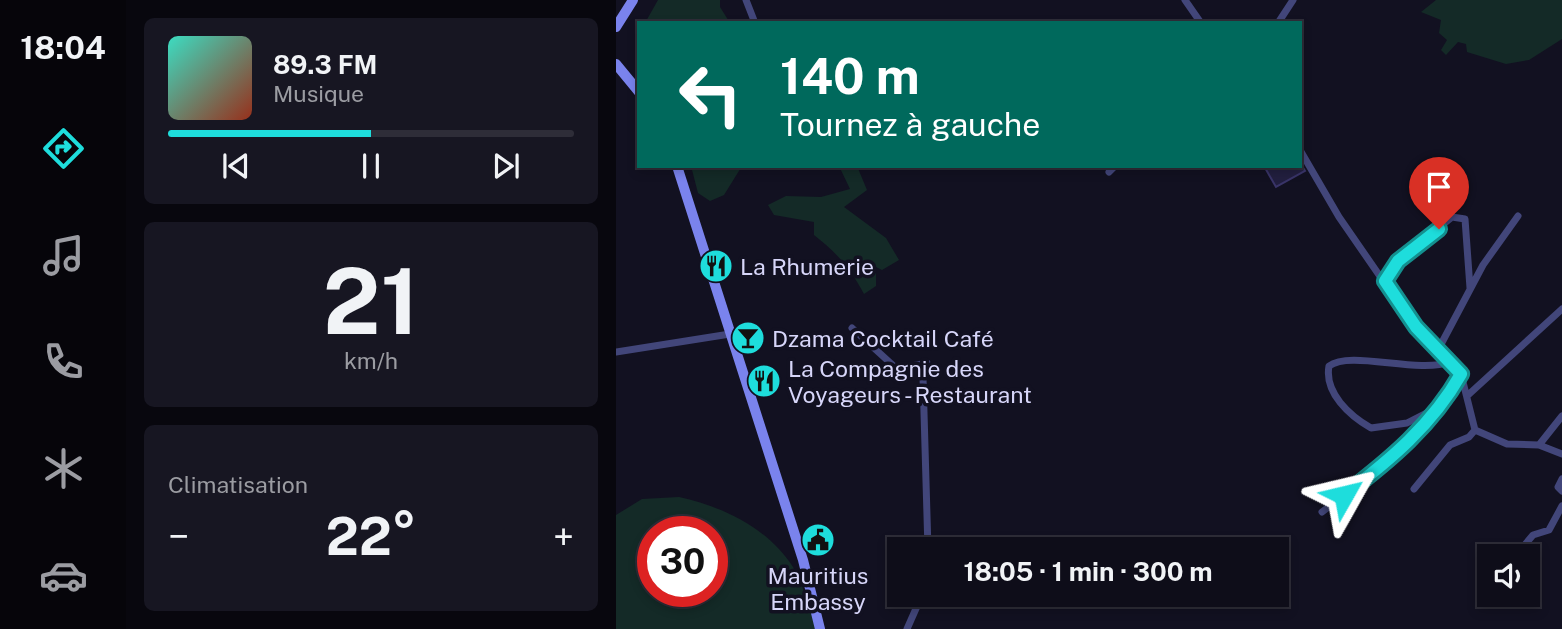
<!DOCTYPE html>
<html lang="fr">
<meta charset="utf-8">
<style>
body{margin:0;font-family:"Public Sans",sans-serif;background:#171622;color:#f1f3f6;height:100vh;display:flex;flex-direction:column;font-size:26px;white-space:nowrap}
*{box-sizing:border-box;margin:0}
p{font-size:23px;color:#9b9ca2}
.icon{flex:none;width:38px;height:38px;fill:none;stroke:currentColor;stroke-width:2;stroke-linecap:round;stroke-linejoin:round}
.map{position:relative;flex:1;overflow:hidden}
.panel{display:flex;flex-direction:column;gap:18px;padding:18px;background:#08070e;width:490px}
.panel>*{flex:none}
.hud{position:absolute;left:21px;top:21px;width:665px;height:147px;border-radius:0px;box-shadow:0 4px 10px #0003,0 0 0 2px #2e2d38;background:#00695c;color:#fff;overflow:hidden}
.buttons{position:absolute;left:861px;top:544px;display:grid;gap:14px}
.buttons a{display:grid;place-items:center;width:63px;height:63px;border-radius:0px;background:#0e0d19;box-shadow:0 4px 10px #0003,0 0 0 2px #2e2d38;font-size:35px}
.speed{position:absolute;left:21px;top:516px;display:flex;gap:14px;font-size:35px;font-weight:700;text-align:center}
.speed>*{display:grid;place-content:center;width:91px;height:91px;border-radius:50%;background:#0e0d19;box-shadow:0 4px 10px #0003,0 0 0 2px #2e2d38;line-height:1}
.speed .limit{border:10px solid #d22;background:#fff;color:#111}
.pin{position:absolute;display:grid;place-items:center;width:60px;height:60px;color:#fff;margin:-72px -30px;border-radius:50% 50% 50% 0;rotate:-45deg;box-shadow:0 0 7px #0007}
.pin .icon{rotate:45deg}
.me{position:absolute;width:77px;margin:-38px;rotate:53deg;stroke-linejoin:round;filter:drop-shadow(0 0 5px #0008)}
.turn{display:flex;align-items:center;gap:24px;height:147px;padding:0 28px;font-size:32px}
.turn .icon{width:91px;height:91px;stroke-width:2.5}
.turn b{display:block;font-size:49px;line-height:60px}
.big{font-size:52px;font-weight:700;line-height:1.1}
.panel .tile{flex:1;display:flex;flex-direction:column;justify-content:center;gap:10px;min-width:0;padding:0 24px;border-radius:10px;background:#171622}
.panel .dial{align-items:center;gap:0}
.dial b{font-size:91px;line-height:1}
.song{display:flex;align-items:center;gap:21px}
.cover{width:84px;height:84px;border-radius:10px;background:linear-gradient(135deg,hsl(170 70% 55%),hsl(10 70% 35%))}
.played{height:7px;border-radius:4px;background:linear-gradient(90deg,#1edddc 50%,#2e2d38 50%)}
.keys{display:flex;justify-content:space-around;direction:ltr}
.heat{display:flex;justify-content:space-between;align-items:center;font-size:38px;direction:ltr}
.trip{position:absolute;left:271px;top:537px;width:402px;height:70px;border-radius:0px;background:#0e0d19;box-shadow:0 4px 10px #0003,0 0 0 2px #2e2d38;font-weight:700;line-height:70px;text-align:center}
main{display:flex;flex:1;min-height:0}
.tab-bar{display:flex;flex-direction:column;width:126px;justify-content:space-around;align-items:center;background:#06050a;color:#9b9ca2}
.tab-bar .icon{width:49px;height:49px}
.tab-bar .current{color:#1edddc}
.tab-bar b{font-size:32px;color:#f1f3f6}
.map>svg:first-child{display:block}
.green{fill:#142a27;fill-rule:evenodd}
.building{fill:#221f3f;stroke:#393468;stroke-width:2}
.lines{fill:none;stroke-linecap:round;stroke-linejoin:round}
.street{stroke:#42467a;stroke-width:7}
.secondary{stroke:#7a83ed;stroke-width:10}
.route-casing{stroke:#14908f;stroke-width:18}
.route{stroke:#1edddc;stroke-width:12}
.labels{text-anchor:middle;dominant-baseline:central;stroke-width:7;stroke-linejoin:round;paint-order:stroke}
.poi-label{font-size:23px;fill:#d7d6f9;stroke:#121121;text-anchor:start}
</style>
<main>
<nav class="tab-bar">
<b>18:04</b>
<svg class="icon current" aria-label="directions" viewBox="0 0 24 24"><path d="M12 3l9 9-9 9-9-9zM9 14v-3h6M13 9l2 2-2 2"/></svg>
<svg class="icon" aria-label="music" viewBox="0 0 24 24"><path d="M9 18V5l10-2v13"/><circle cx="6" cy="18" r="3"/><circle cx="16" cy="16" r="3"/></svg>
<svg class="icon" aria-label="phone" viewBox="0 0 24 24"><path d="M5 4h4l2 5-3 2q2 4 5 5l2-3 5 2v4C11 20 4 13 5 4z"/></svg>
<svg class="icon" aria-label="climate" viewBox="0 0 24 24"><path d="M12 3v18M4 7l16 10M4 17L20 7"/></svg>
<svg class="icon" aria-label="car" viewBox="0 0 24 24"><path d="M5 17H2v-5l4-1 3-4h7l3 4 3 1v5h-3M9 17h6M6 11h13"/><circle cx="7" cy="17" r="2"/><circle cx="17" cy="17" r="2"/></svg>
</nav>
<section class="panel">
<div class="tile">
<div class="song"><i class="cover"></i><div><b>89.3 FM</b><p>Musique</p></div></div>
<div class="played"></div>
<div class="keys"><svg class="icon" aria-label="previous" viewBox="0 0 24 24"><path d="M18 5L8 12l10 7zM5 5v14"/></svg><svg class="icon" aria-label="pause" viewBox="0 0 24 24"><path d="M8 5v14M16 5v14"/></svg><svg class="icon" aria-label="next" viewBox="0 0 24 24"><path d="M6 5l10 7-10 7zM19 5v14"/></svg></div>
</div>
<div class="tile dial"><b>21</b><p>km/h</p></div>
<div class="tile"><p>Climatisation</p>
<div class="heat"><a>−</a><b class="big">22°</b><a>+</a></div>
</div>
</section>
<div class="map">
<svg width="946" height="629" viewBox="0 0 946 629">
<rect width="100%" height="100%" fill="#121121"/>
<path class="green" d="M42,0H104V7L114,23H29Z
M820,0H946V39L913,60L890,64L851,52L850,44L842,42L830,55L825,50L831,40L823,33L825,20L805,12Z
M75,166H126L108,195L94,201L82,193Z
M223,166H241L251,190L228,207L270,238L283,260L266,270L260,267V286L248,294C235,269 220,252 198,235V222L158,215L152,205L170,196L205,197L234,189Z
M63,497C107,507 151,527 177,567C188,585 193,610 200,629H0V515L26,499ZM37,532H96V592H37Z"/>
<path class="building" d="M648,166H686L689,171L660,187Z"/>
<g class="lines">
<path class="street" d="M130,0L139,23
M569,0L585,23
M662,23L677,0
M684,150L723,217L799,327L845,374L859,430L891,444L923,445L946,454
M493,172L499,166
M769,281L782,261L836,217L849,219L854,288
M236,328L281,369L311,363L307,378L312,550
M822,350L867,265L902,216
M0,352L114,334
M835,362C800,374 735,350 713,366C708,393 734,416 755,428L791,423L828,404L845,374
M851,396L946,309
M923,445L946,416
M946,479L942,487L946,491
M798,489L834,445L853,437L859,430
M706,512L773,461L825,407
M902,553L917,535L933,530L946,506
M291,629L306,595"/>
<path class="secondary" d="M0,27L17,0
M0,64L23,92
M61,166L187,560L204,629"/>
</g>
<g class="lines">
<defs>
<path id="route" d="M728,495C774,460 816,425 845,374L800,327L769,281L782,261L823,229"/>
</defs>
<use href="#route" class="route-casing"/>
<use href="#route" class="route"/>
</g>
<defs>
<symbol id="restaurant-disc" viewBox="-11 -11 22 22"><circle r="9.5" fill="#1edddc" stroke="#121121"/><path d="M-5-6h1v4h1v-4h1v4h1v-4h1v5L-1.5 .5V6h-2V.5L-5-1ZM5-6V6H3V1.5H1.5Q1.5-4 5-6Z" fill="#111"/></symbol>
<symbol id="bar-disc" viewBox="-11 -11 22 22"><circle r="9.5" fill="#1edddc" stroke="#121121"/><path d="M-6-5H6L.8 .8V4.5H3.5V6h-7V4.5H-.8V.8Z" fill="#111"/></symbol>
<symbol id="civic-disc" viewBox="-11 -11 22 22"><circle r="9.5" fill="#1edddc" stroke="#121121"/><path d="M-.6-6.5H3V-4.5H.6V-3L4-1V1h2V6H-6V1h2V-1L-.6-3ZM-1.2 2.5V6h2.4V2.5Z" fill="#111"/></symbol>
</defs>
<g fill-rule="evenodd">
<use href="#restaurant-disc" x="81" y="247" width="38" height="38"/>
<use href="#bar-disc" x="113" y="319" width="38" height="38"/>
<use href="#restaurant-disc" x="129" y="362" width="38" height="38"/>
<use href="#civic-disc" x="183" y="521" width="38" height="38"/>
</g>
<g class="labels">
<g class="poi-label">
<text x="124" y="266">La Rhumerie</text>
<text x="156" y="338">Dzama Cocktail Café</text>
<text x="172" y="368">La Compagnie des<tspan x="172" dy="26">Voyageurs - Restaurant</tspan></text>
<text x="202" y="575" text-anchor="middle">Mauritius<tspan x="202" dy="26">Embassy</tspan></text>
</g>
</g>
</svg>
<div class="buttons">
<a><svg class="icon" aria-label="sound" viewBox="0 0 24 24"><path d="M4 9h4l5-4v14l-5-4H4zM17 9q2 3 0 6"/></svg></a>
</div>
<div class="speed"><div class="limit">30</div></div>
<div class="pin" style="left:823px;top:229px;background:#d93025"><svg class="icon" aria-label="arrive" viewBox="0 0 24 24"><path d="M6 21V4h12l-3 4 3 4H6"/></svg></div>
<svg class="me" style="left:728px;top:495px" viewBox="-20 -20 40 40"><path d="M0-17L14 15 0 8-14 15z" fill="#1edddc" stroke="#fff" stroke-width="4"/></svg>
<div class="trip">18:05 · 1 min · 300 m</div>
<div class="hud">
<div class="turn"><svg class="icon" aria-label="left" viewBox="0 0 24 24"><path d="M17 20v-9H6M10 6l-5 5 5 5"/></svg><div><b>140 m</b>Tournez à gauche</div></div>
</div>
</div>
</main>
